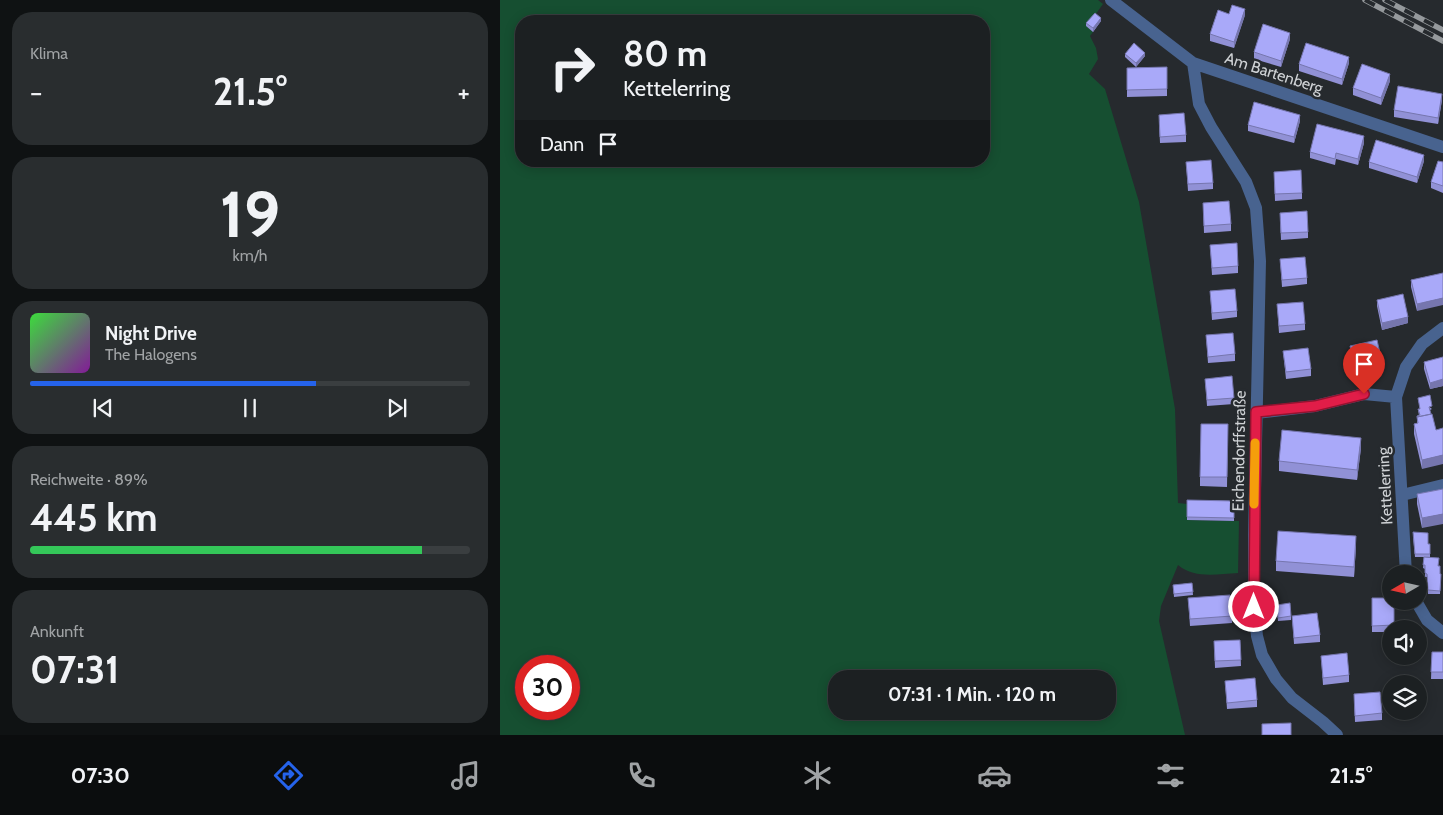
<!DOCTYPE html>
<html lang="de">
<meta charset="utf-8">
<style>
body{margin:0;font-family:Cabin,sans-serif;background:#292d2f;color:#f1f3f6;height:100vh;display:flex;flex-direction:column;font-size:19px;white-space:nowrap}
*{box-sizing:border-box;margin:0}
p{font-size:16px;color:#a0a3a5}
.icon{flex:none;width:28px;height:28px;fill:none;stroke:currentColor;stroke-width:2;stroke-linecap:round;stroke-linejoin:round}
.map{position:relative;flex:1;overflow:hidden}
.panel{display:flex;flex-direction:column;gap:12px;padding:12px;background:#0f1213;width:500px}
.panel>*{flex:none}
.hud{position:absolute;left:15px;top:15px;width:475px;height:152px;border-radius:20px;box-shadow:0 2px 12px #0003,0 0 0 1px #3a3e40;background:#1c2022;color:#f1f3f6;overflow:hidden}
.needle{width:32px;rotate:261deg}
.buttons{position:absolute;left:882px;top:565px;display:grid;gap:10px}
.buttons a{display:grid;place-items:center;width:45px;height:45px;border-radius:50%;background:#1c2022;box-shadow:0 2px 12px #0003,0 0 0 1px #3a3e40;font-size:25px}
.speed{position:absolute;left:15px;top:655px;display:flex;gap:10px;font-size:25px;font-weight:700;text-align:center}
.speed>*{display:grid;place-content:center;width:65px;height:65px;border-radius:50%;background:#1c2022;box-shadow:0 2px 12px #0003,0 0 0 1px #3a3e40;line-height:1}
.speed .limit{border:8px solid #d22;background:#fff;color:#111}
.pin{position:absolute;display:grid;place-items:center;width:42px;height:42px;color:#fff;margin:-51px -21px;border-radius:50% 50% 50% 0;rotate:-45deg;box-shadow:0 0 5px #0007}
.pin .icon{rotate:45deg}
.me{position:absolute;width:55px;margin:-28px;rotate:0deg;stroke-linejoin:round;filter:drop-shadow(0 0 4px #0008)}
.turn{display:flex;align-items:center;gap:18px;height:105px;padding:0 25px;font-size:22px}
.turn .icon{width:65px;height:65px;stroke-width:2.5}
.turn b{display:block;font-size:35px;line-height:42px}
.then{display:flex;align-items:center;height:48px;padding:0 25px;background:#0003;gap:10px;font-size:19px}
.big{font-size:38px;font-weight:800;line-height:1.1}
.panel .card{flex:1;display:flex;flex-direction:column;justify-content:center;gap:8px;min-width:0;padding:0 18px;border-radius:20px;background:#292d2f}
.panel .dial{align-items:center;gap:0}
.dial b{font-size:65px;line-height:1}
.song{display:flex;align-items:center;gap:15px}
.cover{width:60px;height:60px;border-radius:8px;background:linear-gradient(135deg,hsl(120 70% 55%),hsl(290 70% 35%))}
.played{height:5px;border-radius:2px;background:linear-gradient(90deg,#2563eb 65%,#3a3e40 65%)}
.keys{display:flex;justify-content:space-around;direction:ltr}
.heat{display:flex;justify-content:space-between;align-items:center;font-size:28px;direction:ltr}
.charge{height:8px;border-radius:4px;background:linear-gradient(90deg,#34c759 89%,#3a3e40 0)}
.trip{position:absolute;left:328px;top:670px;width:288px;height:50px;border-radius:20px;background:#1c2022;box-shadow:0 2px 12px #0003,0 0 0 1px #3a3e40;font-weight:800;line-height:50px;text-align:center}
.dock{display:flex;height:80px;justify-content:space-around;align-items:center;background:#0b0d0e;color:#a0a3a5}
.dock .icon{width:35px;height:35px}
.dock .on{color:#2563eb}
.dock b{font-size:22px;color:#f1f3f6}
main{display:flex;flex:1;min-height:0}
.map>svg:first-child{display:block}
.green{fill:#164f31;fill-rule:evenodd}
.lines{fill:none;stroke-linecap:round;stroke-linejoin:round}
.minor{stroke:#48638f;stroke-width:12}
.rail-casing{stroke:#95999c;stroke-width:5.5}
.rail{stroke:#262a2e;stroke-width:4;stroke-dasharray:11;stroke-linecap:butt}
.wall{fill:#9191d6}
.shaded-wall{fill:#7676ae}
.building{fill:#a9a9f9;stroke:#7676ae}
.route-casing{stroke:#92132f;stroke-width:12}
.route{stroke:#e11d48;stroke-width:9}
.slow{stroke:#f59e0b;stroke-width:9}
.labels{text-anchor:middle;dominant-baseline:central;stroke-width:5;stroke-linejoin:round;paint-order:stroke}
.street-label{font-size:16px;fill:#cfd2d5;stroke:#262a2e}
</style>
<main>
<section class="panel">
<div class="card"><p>Klima</p>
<div class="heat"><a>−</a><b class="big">21.5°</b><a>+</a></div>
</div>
<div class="card dial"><b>19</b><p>km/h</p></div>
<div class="card">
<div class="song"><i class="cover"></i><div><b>Night Drive</b><p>The Halogens</p></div></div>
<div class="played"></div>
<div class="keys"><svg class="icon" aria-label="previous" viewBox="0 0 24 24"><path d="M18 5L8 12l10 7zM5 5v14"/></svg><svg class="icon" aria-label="pause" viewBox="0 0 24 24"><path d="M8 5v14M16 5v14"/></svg><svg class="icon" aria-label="next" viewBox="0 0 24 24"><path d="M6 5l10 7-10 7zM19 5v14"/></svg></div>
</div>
<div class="card"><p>Reichweite · 89%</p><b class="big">445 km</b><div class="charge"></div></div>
<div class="card"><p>Ankunft</p><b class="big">07:31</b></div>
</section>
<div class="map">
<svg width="943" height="735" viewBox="0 0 943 735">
<rect width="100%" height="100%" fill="#262a2e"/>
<path class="green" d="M0,0H598L603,4L587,26L593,32L590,36L596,48L598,59L589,74L605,89L639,202L675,409L678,503L687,504V520L739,521L738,573C717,574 695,579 678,565L661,606L659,621L685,735H0ZM21,21H484V161H21ZM26,666H69V709H26ZM336,679H606V711H336Z"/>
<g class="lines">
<path class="minor" d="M611,0L693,63L943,147
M693,63L699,104L711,127L746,182L756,208L760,261L754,535V607L757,636L762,655L776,679L792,698L823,722L837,735
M756,413L815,406L864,394L896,397
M902,495L943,485
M906,574L896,397L906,367L922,344L943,328
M916,601L927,620L943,633"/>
<defs>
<path id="rail" d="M865,0L943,41
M885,0L943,30"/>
</defs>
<use href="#rail" class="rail-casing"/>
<use href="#rail" class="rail"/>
</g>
<path class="wall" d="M745,15L734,48L710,41V34Z
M601,21L593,32L586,26V23Z
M790,39L781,67L754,59V52Z
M625,54L645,56L636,67L625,57Z
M849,63L842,85L799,71V64Z
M667,67V96L627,97V68Z
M890,81L881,105L853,95V88Z
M942,100L938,124L894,117V110Z
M659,121L686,135V142L660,143Z
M800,121L794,143L748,131V125Z
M864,143L858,165L836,159L835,165L810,158V152Z
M924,161L917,183L869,168V162Z
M686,162L713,183V189L688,191Z
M943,162V193L931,188V182Z
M774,172L802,193V199L775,201Z
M703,203L731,224V231L704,233Z
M780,219L808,232V238L781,240Z
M710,245L738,266V273L712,275Z
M780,259L807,278V284L782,287Z
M943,273L917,311L911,287V280Z
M710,291L737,311V317L712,320Z
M877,300L908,323L882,330L877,306Z
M777,304L805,324V330L779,333Z
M706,335L735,354V361L708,363Z
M850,346L882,368L855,374L850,352Z
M783,351L811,369V376L786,379Z
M943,357V386L930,389L924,369V362Z
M705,379L734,398V404L707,406Z
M918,398L932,409L930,410L922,469L914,434V424L917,423V416H919L918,409H920Z
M728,424L727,487L700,486V477Z
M861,448L857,480L779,471V461Z
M943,489L922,528L917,504V494Z
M687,500L734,501V521L687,520Z
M913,536L928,544H930V557H915Z
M856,546L854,577L776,571V561Z
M924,557L938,566L940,574H941L940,594H928L927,577H925V569L923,568Z
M692,583L693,595L674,597L673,585Z
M688,598L732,616V623L690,626Z
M872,598L894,601V629H891V632H872Z
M777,605L791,616V620L778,621Z
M792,616L820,635V642L794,644Z
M740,640L741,666L715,668L714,641Z
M932,652H943V679H931Z
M821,656L849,675V682L823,685Z
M895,656H917V660L895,659Z
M725,681L757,700V707L727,709Z
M854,694L882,713V720L855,722Z"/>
<path class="shaded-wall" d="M745,9V15L734,48V42Z
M601,18V21L593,32V28Z
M790,33V39L781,67V61Z
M645,53V56L636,67V63Z
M849,57V63L842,85V79Z
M890,74V81L881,105V98Z
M942,94V100L938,124V118Z
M800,115V121L794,143V137Z
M864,136V143L858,165V159Z
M924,155V161L917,183V177Z
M943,298V305L917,311V304Z
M908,317V323L882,330V323Z
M882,362V368L855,374V368Z
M943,379V386L930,389V383Z
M861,438V448L857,480V470Z
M943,455V464L922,469V460Z
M943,514V524L922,528V518Z
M856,536V546L854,577V567Z"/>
<path class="building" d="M732,5L745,9L734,42L710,34L718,10L729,14Z
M595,13L601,18L593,28L586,23Z
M763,24L790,33L781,61L754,52Z
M634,43L645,53L636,63L625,54Z
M806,43L849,57L842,79L799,64Z
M862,64L890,74L881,98L853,88Z
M667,67V89L627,90V68Z
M898,86L942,94L938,118L894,110Z
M754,102L800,115L794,137L748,125Z
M684,113L686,135L660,137L659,115Z
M817,124L864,136L858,159L836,153L835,159L810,152Z
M876,140L924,155L917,177L869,162Z
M711,160L713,183L688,184L686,162Z
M938,161L943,162V186L931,182Z
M801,170L802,193L775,194L774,172Z
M729,201L731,224L704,226L703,203Z
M807,211L808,232L781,233L780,213Z
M737,243L738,266L712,268L710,245Z
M805,257L807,278L782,280L780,259Z
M943,273V298L917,304L911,280Z
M735,289L737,311L712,313L710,291Z
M903,294L908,317L882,323L877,300Z
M803,302L805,324L779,326L777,304Z
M733,333L735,354L708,357L706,335Z
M877,340L882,362L855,368L850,346Z
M808,348L811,369L786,372L783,351Z
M943,357V379L930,383L924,362Z
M732,376L734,398L707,400L705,379Z
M930,395L932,406L929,407L931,414L917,417V416L920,415L918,409H920L918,398Z
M932,414L936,430L943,428V455L922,460L914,424L918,423L917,417Z
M701,424H728L727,477H700Z
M782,430L861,438L857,470L779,461Z
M943,489V514L922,518L917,494Z
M687,500L734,501V518L687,517Z
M778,531L856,536L854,567L776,561Z
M913,532L928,533V544H930V554H915Z
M924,557L939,558L938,566H940V574H941L940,591L928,590L927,574L925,573V565H923Z
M692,583L693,592L674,594L673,585Z
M730,595L732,616L690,619L688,598Z
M872,598H891V601H894V625L872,626Z
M790,603L791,616L778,618L777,605Z
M817,613L820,635L794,638L792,616Z
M740,640L741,660L715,661L714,641Z
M932,652H943V672H931Z
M847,653L849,675L823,678L821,656Z
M755,678L757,700L727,703L725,681Z
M880,692L882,713L855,716L854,694Z
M791,723V735H762V724Z"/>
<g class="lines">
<defs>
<path id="route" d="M754,607L756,412L815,406L864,394"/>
</defs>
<use href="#route" class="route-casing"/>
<use href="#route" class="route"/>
<path class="slow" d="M754,504L755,443"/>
</g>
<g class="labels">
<g class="street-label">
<text transform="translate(774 73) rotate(18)">Am Bartenberg</text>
<text transform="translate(739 451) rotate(-89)">Eichendorffstraße</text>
<text transform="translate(885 486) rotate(-93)">Kettelerring</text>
</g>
</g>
</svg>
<div class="buttons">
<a><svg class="needle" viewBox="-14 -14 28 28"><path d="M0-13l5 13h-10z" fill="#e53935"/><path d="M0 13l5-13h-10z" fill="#a0a3a5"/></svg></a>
<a><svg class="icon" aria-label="sound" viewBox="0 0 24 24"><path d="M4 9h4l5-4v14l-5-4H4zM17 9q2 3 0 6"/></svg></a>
<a><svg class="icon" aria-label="layers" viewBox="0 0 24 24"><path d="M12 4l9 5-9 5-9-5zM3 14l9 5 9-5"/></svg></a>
</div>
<div class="speed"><div class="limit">30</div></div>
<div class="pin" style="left:864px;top:394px;background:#d93025"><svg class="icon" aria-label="arrive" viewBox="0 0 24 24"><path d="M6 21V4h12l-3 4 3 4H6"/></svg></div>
<svg class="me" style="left:754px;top:607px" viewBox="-20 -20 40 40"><circle r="17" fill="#e11d48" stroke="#fff" stroke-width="3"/><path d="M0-11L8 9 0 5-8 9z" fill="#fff"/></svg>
<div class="trip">07:31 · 1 Min. · 120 m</div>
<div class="hud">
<div class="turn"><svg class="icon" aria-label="right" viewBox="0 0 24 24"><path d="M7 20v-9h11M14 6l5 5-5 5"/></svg><div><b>80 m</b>Kettelerring</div></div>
<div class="then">Dann<svg class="icon" aria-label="arrive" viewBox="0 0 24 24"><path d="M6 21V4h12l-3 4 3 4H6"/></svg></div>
</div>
</div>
</main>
<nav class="dock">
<b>07:30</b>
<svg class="icon on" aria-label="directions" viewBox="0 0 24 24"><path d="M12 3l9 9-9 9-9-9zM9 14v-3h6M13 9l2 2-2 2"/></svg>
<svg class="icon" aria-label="music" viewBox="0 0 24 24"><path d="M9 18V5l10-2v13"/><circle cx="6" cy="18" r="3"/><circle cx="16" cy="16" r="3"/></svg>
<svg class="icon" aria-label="phone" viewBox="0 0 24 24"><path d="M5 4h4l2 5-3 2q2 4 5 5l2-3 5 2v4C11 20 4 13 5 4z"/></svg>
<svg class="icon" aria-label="climate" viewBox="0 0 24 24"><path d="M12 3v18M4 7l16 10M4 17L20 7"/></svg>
<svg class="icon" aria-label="car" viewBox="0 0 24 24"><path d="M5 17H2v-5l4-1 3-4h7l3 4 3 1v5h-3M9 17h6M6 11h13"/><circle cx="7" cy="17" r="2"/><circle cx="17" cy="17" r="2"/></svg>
<svg class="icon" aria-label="filters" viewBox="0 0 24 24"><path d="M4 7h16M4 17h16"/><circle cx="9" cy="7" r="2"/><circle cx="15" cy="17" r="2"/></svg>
<b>21.5°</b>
</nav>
